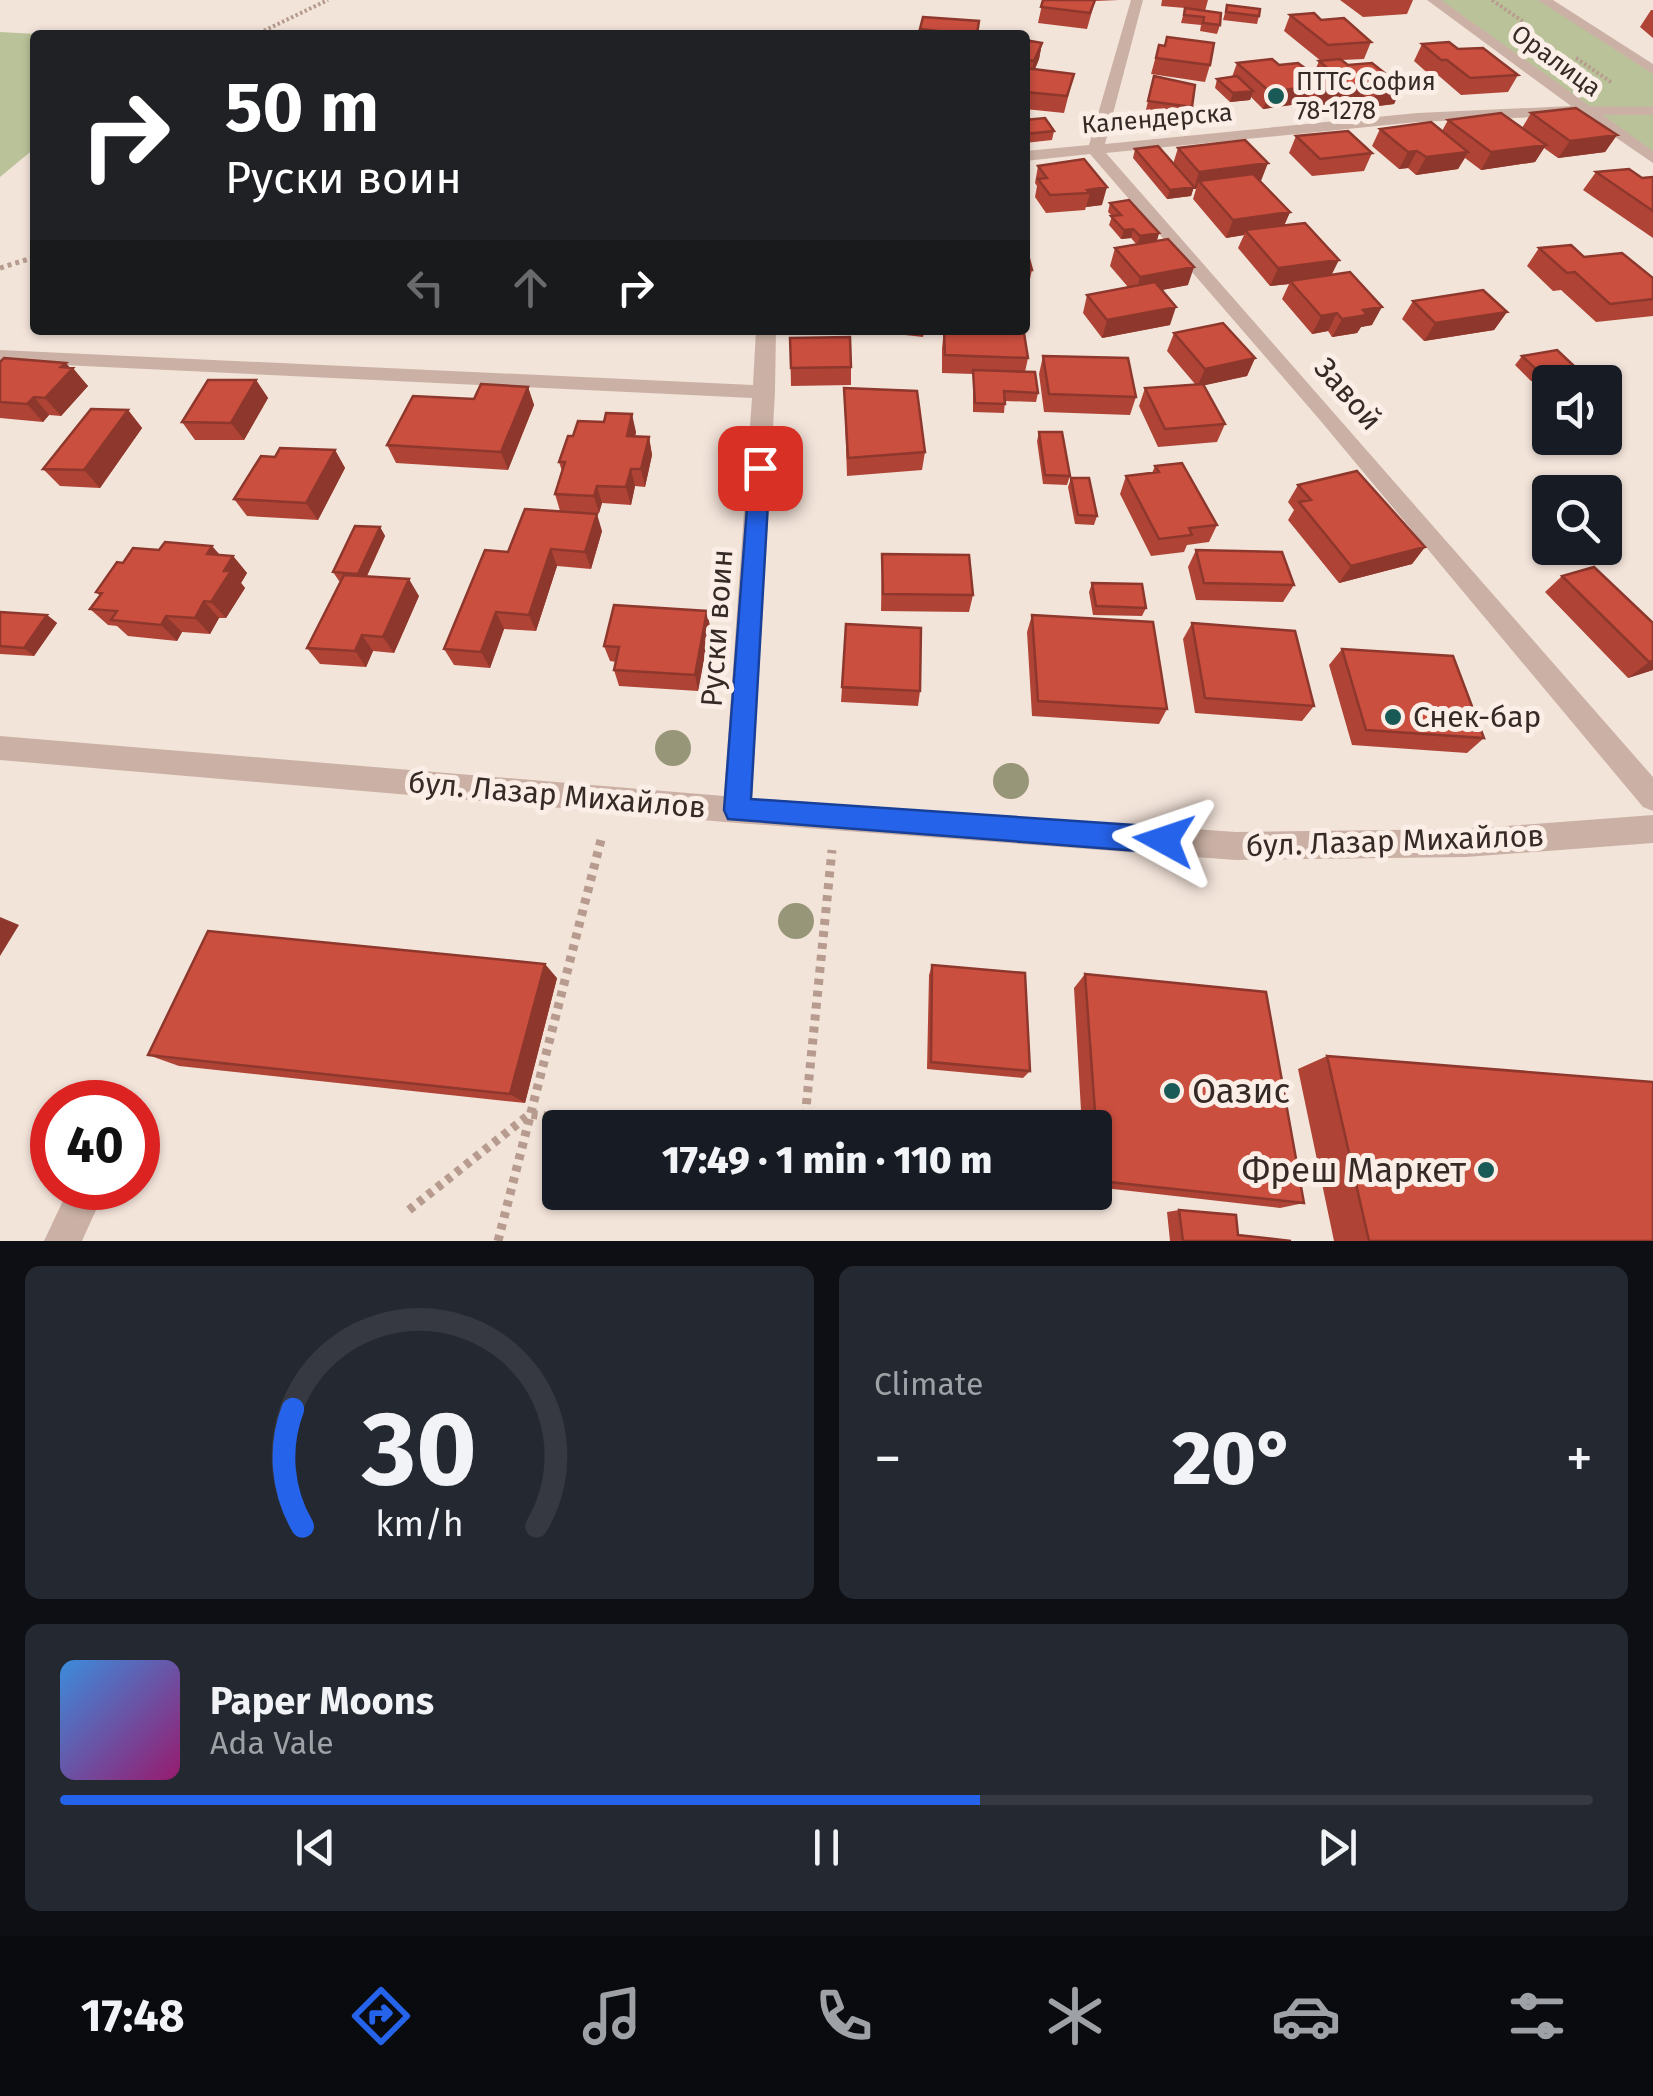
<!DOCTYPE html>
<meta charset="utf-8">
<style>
body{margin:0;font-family:"Fira Sans",sans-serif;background:#242831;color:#f1f3f6;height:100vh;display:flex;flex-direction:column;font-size:38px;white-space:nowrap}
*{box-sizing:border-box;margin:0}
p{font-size:32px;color:#9ea1a6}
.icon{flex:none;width:55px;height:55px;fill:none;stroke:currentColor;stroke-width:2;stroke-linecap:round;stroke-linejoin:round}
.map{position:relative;height:1241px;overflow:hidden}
.sheet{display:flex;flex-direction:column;gap:25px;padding:25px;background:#0d0f14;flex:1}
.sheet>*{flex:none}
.top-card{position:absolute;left:30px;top:30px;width:1000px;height:305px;border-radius:10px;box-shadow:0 2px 8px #0004;background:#202124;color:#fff;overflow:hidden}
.tools{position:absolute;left:1532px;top:365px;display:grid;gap:20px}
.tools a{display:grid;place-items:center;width:90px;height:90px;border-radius:10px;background:#171b24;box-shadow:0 2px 8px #0004;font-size:50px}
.speed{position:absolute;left:30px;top:1080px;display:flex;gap:20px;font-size:50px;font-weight:700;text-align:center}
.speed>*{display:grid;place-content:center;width:130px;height:130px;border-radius:50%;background:#171b24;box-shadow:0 2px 8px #0004;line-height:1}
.speed .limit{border:15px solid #d22;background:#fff;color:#111}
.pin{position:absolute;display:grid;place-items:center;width:85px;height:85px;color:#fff;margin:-42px;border-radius:20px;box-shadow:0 5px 15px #0006}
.me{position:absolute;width:110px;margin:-55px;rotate:275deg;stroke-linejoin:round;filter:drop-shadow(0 0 8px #0008)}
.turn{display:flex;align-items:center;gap:35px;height:210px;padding:0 30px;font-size:45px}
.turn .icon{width:130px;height:130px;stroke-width:2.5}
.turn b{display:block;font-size:70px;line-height:85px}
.lanes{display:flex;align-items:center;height:95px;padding:0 30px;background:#0003;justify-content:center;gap:50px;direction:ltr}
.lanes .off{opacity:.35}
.big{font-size:75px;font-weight:800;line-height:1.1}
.sheet .widget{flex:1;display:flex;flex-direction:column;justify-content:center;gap:15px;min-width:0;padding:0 35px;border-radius:15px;background:#242831}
.sheet .dial{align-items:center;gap:0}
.dial svg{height:260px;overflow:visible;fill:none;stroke:#363941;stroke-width:7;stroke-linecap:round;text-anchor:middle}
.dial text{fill:#f1f3f6;stroke:none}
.song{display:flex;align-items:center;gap:30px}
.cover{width:120px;height:120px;border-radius:15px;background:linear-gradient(135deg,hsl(210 70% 55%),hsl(320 70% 35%))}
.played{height:10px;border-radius:5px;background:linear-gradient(90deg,#2563eb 60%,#363941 60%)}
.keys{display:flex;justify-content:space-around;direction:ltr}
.heat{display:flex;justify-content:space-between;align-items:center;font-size:55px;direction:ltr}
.sheet .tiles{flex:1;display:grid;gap:25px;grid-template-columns:1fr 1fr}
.widget:last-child{grid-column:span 2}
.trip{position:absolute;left:542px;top:1110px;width:570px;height:100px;border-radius:10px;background:#171b24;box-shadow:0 2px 8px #0004;font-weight:800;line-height:100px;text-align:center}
.dock{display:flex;height:160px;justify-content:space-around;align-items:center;background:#090b0e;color:#9ea1a6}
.dock .icon{width:70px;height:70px}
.dock .on{color:#2563eb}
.dock b{font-size:45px;color:#f1f3f6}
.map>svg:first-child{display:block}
.green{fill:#bac299}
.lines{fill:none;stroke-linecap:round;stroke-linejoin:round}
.path-far2{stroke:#b79b8f;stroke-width:4;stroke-dasharray:2.5 2.5;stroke-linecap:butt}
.path-far1{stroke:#b79b8f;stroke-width:5;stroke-dasharray:4 4;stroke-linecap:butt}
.path{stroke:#b79b8f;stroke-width:9;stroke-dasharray:6 6;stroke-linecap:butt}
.minor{fill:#cbb1a5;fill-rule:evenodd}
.tree{fill:#979679}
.wall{fill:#af4436}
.shaded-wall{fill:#8e372c}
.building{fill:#cb4f3f;stroke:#8e372c;stroke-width:2.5}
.route{fill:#2563eb;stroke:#184099;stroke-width:2.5}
.poi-dot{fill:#1a5a56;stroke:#faeee6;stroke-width:4}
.labels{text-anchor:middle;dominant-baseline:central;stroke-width:10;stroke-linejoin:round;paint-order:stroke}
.far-street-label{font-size:25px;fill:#362a27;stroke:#faeee6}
.far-poi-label{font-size:25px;fill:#362a27;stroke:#faeee6;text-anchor:start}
.street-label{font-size:30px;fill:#362a27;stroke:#faeee6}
.poi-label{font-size:30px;fill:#362a27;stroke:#faeee6;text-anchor:start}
.near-poi-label{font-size:35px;fill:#362a27;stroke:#faeee6;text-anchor:start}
</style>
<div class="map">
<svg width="1653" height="1241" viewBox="0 0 1653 1241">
<rect width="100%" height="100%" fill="#f3e4da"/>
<path class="green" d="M1433,0H1544L1653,70V158Z
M0,32L55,35H35V148L0,177Z"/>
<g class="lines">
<path class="path-far2" d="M1492,0L1525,23
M255,35L328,0
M1576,58L1611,82"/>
<path class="path-far1" d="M0,268L35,257"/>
<path class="path" d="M804,1128L832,850
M409,1210L530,1114L639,1128
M498,1241L602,836"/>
<path class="minor" d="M1131,0H1143L1105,144L1417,113L1571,106L1427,0H1441L1590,106L1653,107V115H1603L1653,151V163L1583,115L1417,122L1106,153L1653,777V811L1643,807L1319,419L1090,154L1025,161V151L1089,145Z
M1538,0H1553L1653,64V74Z
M756,330H776L775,392L752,798L1236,832L1466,829L1653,815V843L1466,857L1236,860L737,823L0,760V736L724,796L752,398L0,362V350L753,385Z
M69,1188H106L82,1241H44Z"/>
</g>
<g class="tree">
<circle cx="673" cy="748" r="18"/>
<circle cx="1011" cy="781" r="18"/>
<circle cx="796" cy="921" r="18"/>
</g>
<path class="wall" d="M1043,0H1119L1095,1L1087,29L1038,23Z
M1162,0H1208L1205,11L1220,25L1217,34L1200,31L1201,25L1181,23L1185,8L1161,6Z
M1340,0H1413L1407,14L1363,17Z
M1227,5L1259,16L1257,24L1223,20Z
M1651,10H1653V38L1640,27Z
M1290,15L1321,20L1371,42L1364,59L1342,60L1348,65L1402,87L1394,104L1370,107L1362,100L1339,101L1337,106L1311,109L1305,103L1263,109L1251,97L1250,100L1230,102L1215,88L1217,79L1232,77L1237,63L1279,65L1306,69L1316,68L1319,61H1321L1284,31Z
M923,17L977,34L986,35H920Z
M1025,40L1042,43L1039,59L1035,69L1074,74L1064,113L1025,109Z
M1422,44L1458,49L1518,75L1508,92L1461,95L1439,76L1432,77L1414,61Z
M1159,45L1210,65L1205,82L1151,74Z
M1154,76L1192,107L1187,124L1144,118Z
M1531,113L1617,135L1605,152L1558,158L1544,148L1535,162L1481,170L1465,158L1458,169L1416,175L1408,168L1399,169L1372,146L1380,129L1442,131L1448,120L1522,128Z
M1025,120L1054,131L1052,140L1025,143Z
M1296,136L1372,153L1364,171L1312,176L1289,153Z
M1178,148L1261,181H1260L1290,212L1284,226L1332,275L1372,325L1361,327L1357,333L1332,337L1328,331L1312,334L1282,299L1289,284L1270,286L1238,248L1244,235L1226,238L1193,199L1196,189H1193L1191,196L1167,199L1133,158L1135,149L1173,164Z
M1084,159L1102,205L1086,207L1085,210L1046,213L1035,197L1037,186L1035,183L1038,166Z
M1596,172L1642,178L1653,177V238L1583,190Z
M1110,203L1159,233L1157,241L1188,285L1162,290L1170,325L1102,338L1083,313L1087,295L1128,287L1110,266L1115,248L1137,245L1131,238L1121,239L1109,225L1112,216L1108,212Z
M1539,248L1653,278V316L1596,322L1561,290L1553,291L1527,266Z
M1025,259L1032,270L1030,279H1025Z
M1413,301L1507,312L1494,330L1424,341L1402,319Z
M860,330H925L923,337Z
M944,330L981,331V330H1014L1028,358L1025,372L1038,393L1036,402L1005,401L1004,413L973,412V374L942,373V348Z
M1174,333L1255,358L1247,376L1204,385L1225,424L1217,442L1158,447L1139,406L1145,388L1195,384L1167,351Z
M790,338L851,367V385L791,386Z
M1043,356L1136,397L1130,415L1044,412L1039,374Z
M1522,356L1574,366L1567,376L1531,381L1515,365Z
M0,362L70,368L88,386L61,416L49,415L43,422L0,418Z
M256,380L268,398L244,440H195L182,422Z
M528,387L534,405L508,470L396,463L387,445L474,399Z
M844,388L925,452L922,470L847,476Z
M128,410L142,428L100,488L60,486L43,469Z
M636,432L635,437H649L652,455L645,487L635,486L631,505L602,503L599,513H583L602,531L591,569L557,566L536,631L504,629L490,668L454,665L444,649L508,552L560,511L555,494L562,471L559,462Z
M1039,432L1070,476L1067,485L1043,484L1037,441Z
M335,450L345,468L318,520L247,516L234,499L275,457Z
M1155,466L1217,525L1209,542L1187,545L1184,552L1151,556L1120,494L1126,476L1152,473Z
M1071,478L1097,516L1094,525L1075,524L1068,487Z
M1298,485L1425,547L1412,564L1339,583L1288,520L1294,510L1288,502Z
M380,527L385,536L367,576L419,596L394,653L373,651L366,667L320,664L307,648L341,581H339L333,572Z
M212,546L220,555L233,556L247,573L241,583L245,588L226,618H219L210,634L182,632L177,641L128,636L117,626L108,625L90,609L100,596L96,592L123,563L159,550Z
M1196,550L1294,585L1283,602L1196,600L1188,567Z
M882,554L973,595L969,612L881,611Z
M1594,567L1653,670L1628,678L1545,592L1562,576Z
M1092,583L1146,608L1142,616L1093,615L1089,592Z
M707,611L710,627L698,691L619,686L614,670L616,662L610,661L604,646Z
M0,612L47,615L57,623L34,656L0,654Z
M1032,615L1167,709L1159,724L1032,716L1027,632Z
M1192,623L1314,706L1302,721L1195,713L1183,639Z
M1342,649L1484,738L1467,753L1352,745L1329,665Z
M842,687L920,691L918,706L841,702Z
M932,965L1030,1071L1023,1078L927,1069L929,975Z
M1085,974L1304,1203L1280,1208L1095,1187V1128H1082L1074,988Z
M557,978L525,1103L179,1066L148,1055Z
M1327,1056L1653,1241H1334L1298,1069Z
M1179,1210L1238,1235L1291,1241H1170L1167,1212Z"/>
<path class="shaded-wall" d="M1042,43L1039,59L1031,78L1034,61Z
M1369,83L1362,100L1340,102L1348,85Z
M1312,86L1305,103L1263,109L1270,92Z
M1402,87L1394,104L1370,107L1378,90Z
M1345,89L1337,106L1311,109L1318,92Z
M1253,91L1250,100L1230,102L1233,93Z
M1617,135L1605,152L1558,158L1570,141Z
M1546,145L1535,162L1481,170L1491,152Z
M1417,151L1408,168L1399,169L1408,152Z
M1468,152L1458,169L1416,175L1426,157Z
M1268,163L1261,181L1205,188L1199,181L1196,189H1194L1199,172Z
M1107,187L1102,205L1086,207L1090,193L1087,190Z
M1194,187L1191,196L1167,199L1170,190Z
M1290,212L1282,230H1245L1244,235L1226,238L1233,220Z
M1133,229L1131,238L1121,239L1124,230Z
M1159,233L1156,242L1137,245L1140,236Z
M1339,260L1330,278L1290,281L1289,284L1270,286L1278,268Z
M1194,267L1188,285L1135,295L1140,277Z
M1176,307L1170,325L1102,338L1107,320Z
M1382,307L1372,325L1361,327L1357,333L1332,337L1342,319L1363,310Z
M1507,312L1494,330L1424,341L1435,323Z
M1337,313L1328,331L1312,334L1321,316Z
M1255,358L1247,376L1197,387L1205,369Z
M66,363L72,370L73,368L88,386L61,416L45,398L61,367Z
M1574,366L1567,376L1531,381L1539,372Z
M256,380L268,398L244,440L231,423Z
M528,387L534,405L508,470L501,452Z
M34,397L49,415L43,422L27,404Z
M128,410L142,428L100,488L84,470Z
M632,414L636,432L631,454L627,436Z
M649,437L652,455L645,487L641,469Z
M335,450L345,468L318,520L306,503Z
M631,469L635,486L631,505L626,487Z
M597,486L602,503L599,513L594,496Z
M597,514L602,531L591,569L585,552Z
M380,527L385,536L364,582L358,574Z
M212,546L226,563L207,554Z
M1425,547L1412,564L1339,583L1351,566Z
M551,549L557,566L536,631L529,615Z
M233,556L247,573L241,583L245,588L226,618L211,602L224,571Z
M409,579L419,596L394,653L383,637Z
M204,601L219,618L210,634L195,618Z
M707,611L710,627L698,691L695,675Z
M496,612L504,629L490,668L481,652Z
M47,615L57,623L34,656L24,648Z
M166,616L182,632L177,641L161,625Z
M362,635L373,651L366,667L355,651Z
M1653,661V670L1628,678L1649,662Z
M0,917L19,925L0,956Z
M545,964L557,978L525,1103L510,1094Z"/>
<path class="building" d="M1043,0H1095L1090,13L1041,7Z
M1227,5L1260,9L1259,16L1226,12Z
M1185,8L1221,13L1220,25L1203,23L1204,17L1184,15Z
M1314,13L1321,20L1344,18L1371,42L1328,45L1290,15Z
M923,17L979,21L977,34L972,35L920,29Z
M1167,37L1214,43L1210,65L1156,58L1159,45L1165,46Z
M1025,40L1042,43L1034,61L1025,60Z
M1449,42L1458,49L1483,48L1518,75L1470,78L1447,60H1441L1422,44Z
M1272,59L1279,65L1298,63L1306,69L1319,68L1345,89L1318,92L1312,86L1270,92L1237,63Z
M1340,59L1348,65L1372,63L1402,87L1378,90L1369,83L1348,85L1319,61Z
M1025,68L1074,74L1067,96L1025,92Z
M1154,76L1195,85L1192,107L1148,101Z
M1237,76L1253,91L1233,93L1217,79Z
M1576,108L1617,135L1570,141L1531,113Z
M1501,113L1546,145L1491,152L1448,120Z
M1045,118L1054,131L1025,134V120Z
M1431,122L1468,152L1426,157L1417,151L1408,152L1380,129Z
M1348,131L1372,153L1320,159L1296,136Z
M1245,140L1268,163L1199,172L1178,148Z
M1158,146L1194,187L1170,190L1135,149Z
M1084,159L1107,187L1087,190L1090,193L1050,195L1038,179L1047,178L1038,166Z
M1629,169L1642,178L1653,177V211L1596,172Z
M1253,174L1290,212L1233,220L1199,181Z
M1129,200L1159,233L1140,236L1133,229L1124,230L1111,216L1121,215L1110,203Z
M1305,223L1339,260L1278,268L1245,230Z
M1168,239L1194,267L1140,277L1115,248Z
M1571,245L1584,257L1622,253L1653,278V299L1610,304L1575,272L1567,273L1539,248Z
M1025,259H1029L1032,270H1025Z
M1350,272L1382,307L1363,310L1367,315L1342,319L1337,313L1321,316L1290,281Z
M1155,282L1176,307L1107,320L1087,295Z
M1483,290L1507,312L1435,323L1413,301Z
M1223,323L1255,358L1205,369L1174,333Z
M944,330L984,332V330H1014V333H1024L1028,358L945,355Z
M850,337L851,367L791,368L790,338Z
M1557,350L1574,366L1539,372L1522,356Z
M1043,356L1128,358L1136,397L1049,394Z
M4,358L66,363L61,367L73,368L45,398L34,397L27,404L0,402V362Z
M973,370L1035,372L1038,393L1004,391L1005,404L975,403Z
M208,380H256L231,423L182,422Z
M481,384L528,387L501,452L387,445L413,396L474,399Z
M1203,384L1225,424L1165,429L1145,388Z
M844,388L917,391L925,452L848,458Z
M91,409L128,410L84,470L43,469Z
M606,413L632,414L627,436L649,437L641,469H631L626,487L597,486L594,496L555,494L565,462H559L568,436H573L578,421L604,422Z
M1039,432H1062L1070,476L1045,475Z
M280,448L335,450L306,503L234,499L261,456L275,457Z
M1182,463L1217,525L1189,528L1192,535L1159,539L1126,476L1159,472L1155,466Z
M1357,471L1425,547L1351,566L1299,502L1311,500L1298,485Z
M1071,478H1089L1097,516L1078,515Z
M525,509L597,514L585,552L551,549L529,615L496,612L481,652L444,649L485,550L508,552Z
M355,526L380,527L358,574L333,572Z
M165,542L212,546L207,554L233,556L224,571H231L211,602L204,601L195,618L166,616L161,625L111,620L117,611L90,609L102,593L96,592L117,562L123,563L133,548L159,550Z
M1196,550L1282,552L1294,585L1204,583Z
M882,554L969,555L973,595L883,594Z
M1594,567L1653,623V661L1649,662L1562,576Z
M344,575L409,579L383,637L362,635L355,651L307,648Z
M1092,583L1142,584L1146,608L1096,606Z
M614,605L707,611L695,675L614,670L619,647L604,646Z
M0,612L47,615L24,648L0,646Z
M1032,615L1153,622L1167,709L1038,701Z
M1192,623L1295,631L1314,706L1205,698Z
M846,624L921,628L920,691L842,687Z
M1342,649L1453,656L1484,738L1366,730Z
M208,931L545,964L510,1094L148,1055Z
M932,965L1025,973L1030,1071L931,1062Z
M1085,974L1266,992L1304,1203L1100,1181Z
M1327,1056L1653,1082V1241H1369Z
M1179,1210L1236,1215L1238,1235L1291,1241H1183Z"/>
<path class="route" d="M760,461L770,468L751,799L1164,827L1174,831L1178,840L1174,849L1164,853L728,819L724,810L750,468Z"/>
<g class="poi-dot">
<circle cx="1276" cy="96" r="10"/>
<circle cx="1393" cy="717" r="10"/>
<circle cx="1172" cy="1091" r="10"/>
<circle cx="1486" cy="1170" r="10"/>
</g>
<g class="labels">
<g class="far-street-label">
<text transform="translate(1556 61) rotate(36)">Оралица</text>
<text transform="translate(1157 119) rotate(-5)">Календерска</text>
</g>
<g class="far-poi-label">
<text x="1296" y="82">ПТТС София<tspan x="1296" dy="29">78-1278</tspan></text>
</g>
<g class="street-label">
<text transform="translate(1348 394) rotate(49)">Завой</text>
<text transform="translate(717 628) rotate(-86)">Руски воин</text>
<text transform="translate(557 795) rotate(5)">бул. Лазар Михайлов</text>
<text transform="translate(1395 841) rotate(-2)">бул. Лазар Михайлов</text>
</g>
<g class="poi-label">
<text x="1413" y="717">Снек-бар</text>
</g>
<g class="near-poi-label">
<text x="1192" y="1091">Оазис</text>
<text x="1466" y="1170" text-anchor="end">Фреш Маркет</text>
</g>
</g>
</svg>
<div class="tools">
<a><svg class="icon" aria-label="sound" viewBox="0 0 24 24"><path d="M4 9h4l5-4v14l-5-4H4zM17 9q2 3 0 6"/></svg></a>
<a><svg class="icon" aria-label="search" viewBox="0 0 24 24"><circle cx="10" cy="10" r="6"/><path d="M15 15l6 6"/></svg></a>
</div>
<div class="speed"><div class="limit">40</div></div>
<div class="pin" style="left:760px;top:468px;background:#d93025"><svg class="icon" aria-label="arrive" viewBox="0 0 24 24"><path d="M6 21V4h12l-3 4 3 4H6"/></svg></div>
<svg class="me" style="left:1164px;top:840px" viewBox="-20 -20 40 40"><path d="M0-17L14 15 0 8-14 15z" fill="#2563eb" stroke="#fff" stroke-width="4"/></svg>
<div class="trip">17:49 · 1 min · 110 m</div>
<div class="top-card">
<div class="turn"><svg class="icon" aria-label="right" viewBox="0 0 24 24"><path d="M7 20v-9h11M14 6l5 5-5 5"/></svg><div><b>50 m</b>Руски воин</div></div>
<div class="lanes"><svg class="icon off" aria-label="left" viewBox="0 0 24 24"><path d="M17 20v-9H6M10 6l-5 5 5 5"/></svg><svg class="icon off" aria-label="ahead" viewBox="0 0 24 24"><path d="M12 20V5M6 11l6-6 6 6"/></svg><svg class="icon" aria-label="right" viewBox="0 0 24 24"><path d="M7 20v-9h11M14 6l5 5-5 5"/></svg></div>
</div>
</div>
<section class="sheet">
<div class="tiles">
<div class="widget dial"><svg viewBox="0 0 100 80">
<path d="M14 69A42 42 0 1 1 86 69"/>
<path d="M14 69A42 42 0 0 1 11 33" stroke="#2563eb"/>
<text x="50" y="56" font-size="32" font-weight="700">30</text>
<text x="50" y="72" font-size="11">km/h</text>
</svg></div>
<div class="widget"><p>Climate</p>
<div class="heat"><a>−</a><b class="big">20°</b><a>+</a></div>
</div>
<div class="widget">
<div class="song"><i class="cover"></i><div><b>Paper Moons</b><p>Ada Vale</p></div></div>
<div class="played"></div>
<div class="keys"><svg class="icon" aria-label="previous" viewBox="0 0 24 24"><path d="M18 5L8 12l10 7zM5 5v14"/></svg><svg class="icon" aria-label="pause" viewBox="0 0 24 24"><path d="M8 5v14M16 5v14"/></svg><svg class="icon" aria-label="next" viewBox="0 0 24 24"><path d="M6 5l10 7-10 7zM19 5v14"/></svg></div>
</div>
</div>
</section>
<nav class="dock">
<b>17:48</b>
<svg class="icon on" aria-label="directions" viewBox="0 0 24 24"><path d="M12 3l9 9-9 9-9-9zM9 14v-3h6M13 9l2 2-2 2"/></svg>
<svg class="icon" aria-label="music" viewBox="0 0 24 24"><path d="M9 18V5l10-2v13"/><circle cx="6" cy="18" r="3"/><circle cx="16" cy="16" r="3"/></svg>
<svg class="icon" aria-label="phone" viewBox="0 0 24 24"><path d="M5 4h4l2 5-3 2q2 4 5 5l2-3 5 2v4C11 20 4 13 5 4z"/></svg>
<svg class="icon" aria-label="climate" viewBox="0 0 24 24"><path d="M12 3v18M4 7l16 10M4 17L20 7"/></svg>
<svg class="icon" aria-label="car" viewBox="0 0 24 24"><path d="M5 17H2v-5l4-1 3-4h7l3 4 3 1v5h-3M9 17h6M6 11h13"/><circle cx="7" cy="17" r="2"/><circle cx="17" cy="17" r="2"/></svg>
<svg class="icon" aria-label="filters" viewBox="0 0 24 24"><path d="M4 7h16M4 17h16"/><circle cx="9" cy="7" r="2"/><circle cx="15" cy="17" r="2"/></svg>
</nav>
